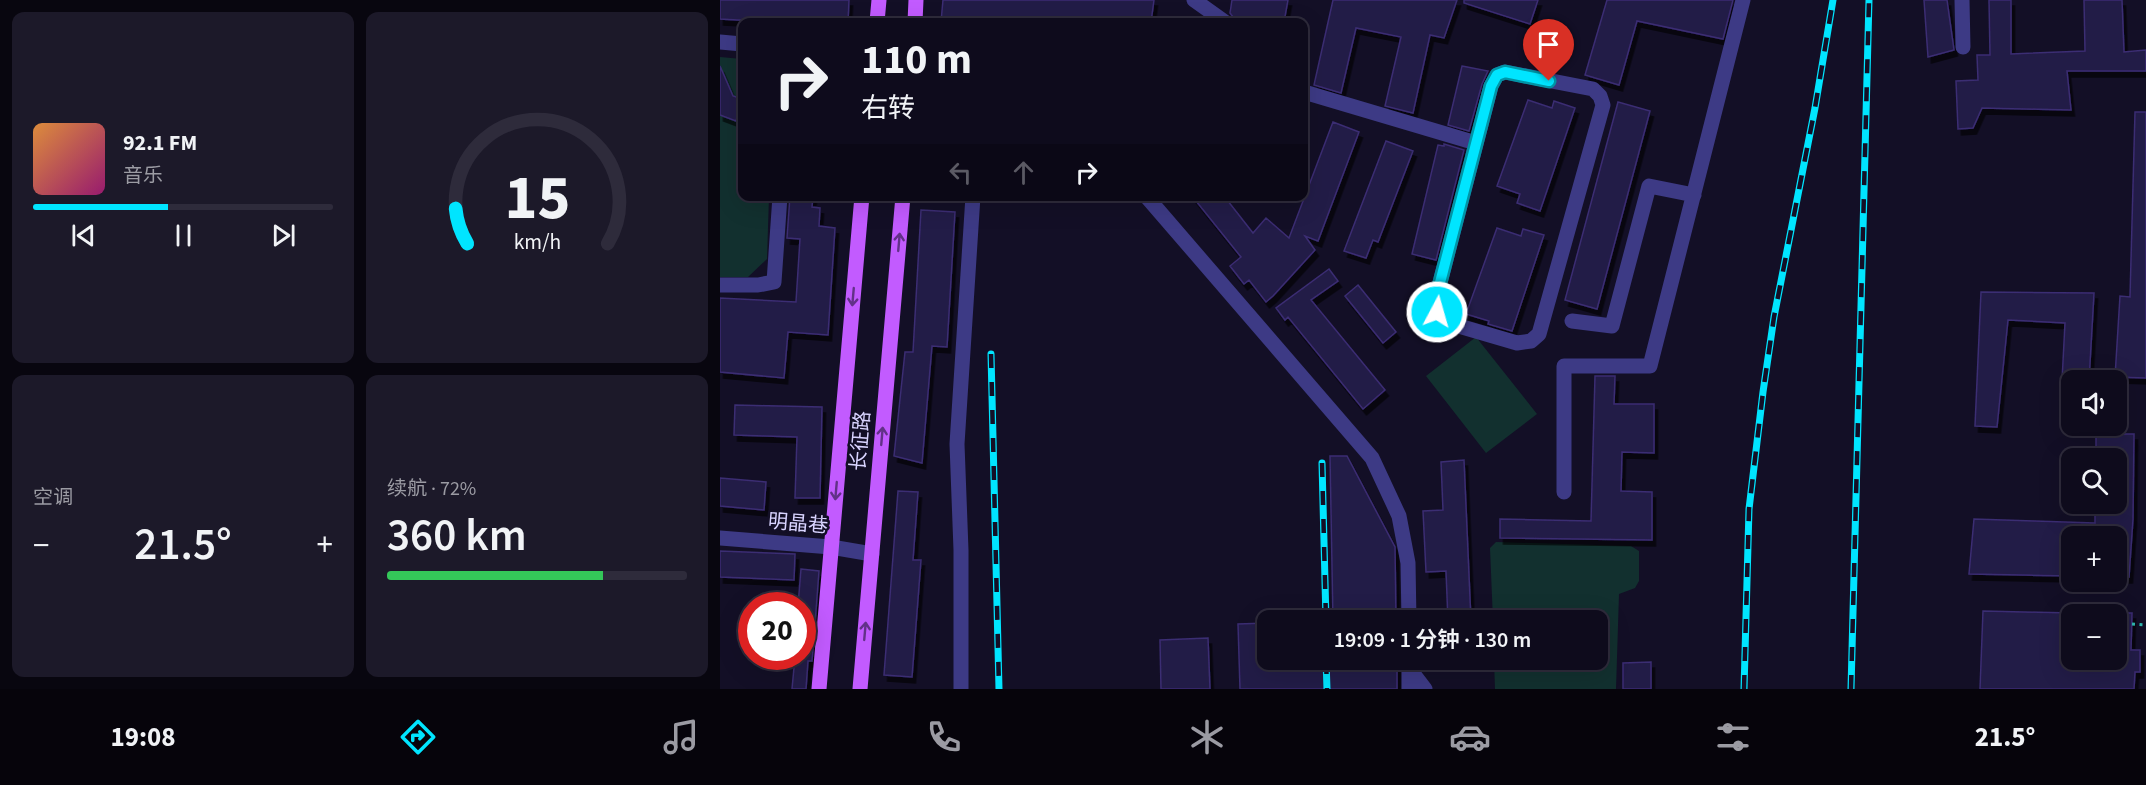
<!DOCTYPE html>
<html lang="zh">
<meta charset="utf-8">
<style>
body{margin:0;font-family:"Source Sans 3","Noto Sans SC",sans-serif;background:#1c1929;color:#f1f3f6;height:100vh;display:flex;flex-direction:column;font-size:22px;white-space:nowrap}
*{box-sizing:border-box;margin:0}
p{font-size:20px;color:#9b9ba3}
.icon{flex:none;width:33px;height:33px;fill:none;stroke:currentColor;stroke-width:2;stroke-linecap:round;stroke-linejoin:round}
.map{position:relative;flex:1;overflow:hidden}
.side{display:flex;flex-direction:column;gap:12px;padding:12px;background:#08060f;width:720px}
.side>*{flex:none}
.hud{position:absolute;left:18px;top:18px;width:570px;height:183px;border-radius:12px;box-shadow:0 6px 24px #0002,0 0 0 2px #2e2b3b;background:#0e0b1c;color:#f1f3f6;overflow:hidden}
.controls{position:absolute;left:1341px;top:370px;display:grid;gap:12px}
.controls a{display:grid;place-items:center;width:66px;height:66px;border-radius:12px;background:#0e0b1c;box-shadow:0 6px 24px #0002,0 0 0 2px #2e2b3b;font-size:30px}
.speed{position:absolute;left:18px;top:592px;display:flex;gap:12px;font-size:30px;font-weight:700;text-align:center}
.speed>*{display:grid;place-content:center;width:78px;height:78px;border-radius:50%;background:#0e0b1c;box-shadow:0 6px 24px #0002,0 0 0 2px #2e2b3b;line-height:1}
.speed .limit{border:9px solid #d22;background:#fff;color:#111}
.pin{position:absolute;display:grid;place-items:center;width:51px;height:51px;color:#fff;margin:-62px -26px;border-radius:50% 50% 50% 0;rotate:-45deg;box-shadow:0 0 6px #0007}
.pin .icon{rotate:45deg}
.me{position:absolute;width:66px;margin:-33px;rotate:6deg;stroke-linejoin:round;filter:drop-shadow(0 0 4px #0008)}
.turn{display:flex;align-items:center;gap:21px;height:126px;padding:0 24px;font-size:27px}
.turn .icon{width:78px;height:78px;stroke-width:2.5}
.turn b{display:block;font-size:42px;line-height:51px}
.lanes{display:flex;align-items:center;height:57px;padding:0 24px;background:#0003;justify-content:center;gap:30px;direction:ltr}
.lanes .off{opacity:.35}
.big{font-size:45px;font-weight:600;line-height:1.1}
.side .widget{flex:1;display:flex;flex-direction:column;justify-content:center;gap:9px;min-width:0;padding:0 21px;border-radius:12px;background:#1c1929}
.side .dial{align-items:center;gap:0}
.dial svg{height:156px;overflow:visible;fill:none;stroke:#2e2b3b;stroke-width:7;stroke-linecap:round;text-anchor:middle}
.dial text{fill:#f1f3f6;stroke:none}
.song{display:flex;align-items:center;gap:18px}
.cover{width:72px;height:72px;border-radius:9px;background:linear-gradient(135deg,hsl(30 70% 55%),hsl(320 70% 35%))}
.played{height:6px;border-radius:3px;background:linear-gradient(90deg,#00e5ff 45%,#2e2b3b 45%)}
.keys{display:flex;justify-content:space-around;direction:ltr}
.heat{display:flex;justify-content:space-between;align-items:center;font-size:33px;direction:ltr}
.charge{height:9px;border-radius:4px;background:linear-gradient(90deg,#34c759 72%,#2e2b3b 0)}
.side .tiles{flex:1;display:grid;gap:12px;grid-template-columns:repeat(2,1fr)}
.trip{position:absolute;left:537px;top:610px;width:351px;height:60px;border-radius:12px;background:#0e0b1c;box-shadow:0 6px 24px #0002,0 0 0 2px #2e2b3b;font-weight:600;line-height:60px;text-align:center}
.dock{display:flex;height:96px;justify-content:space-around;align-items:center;background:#06040b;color:#9b9ba3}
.dock .icon{width:42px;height:42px}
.dock .current{color:#00e5ff}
.dock b{font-size:27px;color:#f1f3f6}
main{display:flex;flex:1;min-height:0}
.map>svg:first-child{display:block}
.green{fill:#12302f}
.building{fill:#241b47;stroke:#3b2d73;stroke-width:1.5;filter:url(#shadow)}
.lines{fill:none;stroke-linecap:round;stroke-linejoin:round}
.path{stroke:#2fb8b0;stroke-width:3;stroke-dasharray:3 4.5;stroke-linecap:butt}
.minor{stroke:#3d3a85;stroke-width:15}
.major{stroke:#c25bff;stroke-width:15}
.rail-casing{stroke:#00e5ff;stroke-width:7}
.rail{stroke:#130f26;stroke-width:4.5;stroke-dasharray:14;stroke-linecap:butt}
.oneway{stroke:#623188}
.route-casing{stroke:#0095a6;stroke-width:15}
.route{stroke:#00e5ff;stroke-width:10}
.labels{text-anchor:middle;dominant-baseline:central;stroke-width:5;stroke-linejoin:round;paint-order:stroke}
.street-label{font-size:20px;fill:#d9d4ff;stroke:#130f26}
</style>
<main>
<section class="side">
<div class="tiles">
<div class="widget">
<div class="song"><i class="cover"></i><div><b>92.1 FM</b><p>音乐</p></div></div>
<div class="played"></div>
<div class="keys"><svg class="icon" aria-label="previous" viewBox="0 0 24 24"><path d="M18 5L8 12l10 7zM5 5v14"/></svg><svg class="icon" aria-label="pause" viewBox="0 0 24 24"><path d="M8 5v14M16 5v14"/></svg><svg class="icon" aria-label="next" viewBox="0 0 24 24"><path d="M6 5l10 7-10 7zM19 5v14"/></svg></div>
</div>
<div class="widget dial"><svg viewBox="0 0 100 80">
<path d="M14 69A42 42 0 1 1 86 69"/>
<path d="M14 69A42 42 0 0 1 8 51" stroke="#00e5ff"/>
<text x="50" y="56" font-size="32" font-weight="700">15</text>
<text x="50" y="72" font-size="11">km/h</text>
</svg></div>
<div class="widget"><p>空调</p>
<div class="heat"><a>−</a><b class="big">21.5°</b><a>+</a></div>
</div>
<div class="widget"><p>续航 · 72%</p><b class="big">360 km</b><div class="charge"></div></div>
</div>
</section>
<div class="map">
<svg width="1426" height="689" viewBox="0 0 1426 689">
<defs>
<filter id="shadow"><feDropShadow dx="3.5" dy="6" stdDeviation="0" flood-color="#0009"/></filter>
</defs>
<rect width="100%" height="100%" fill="#130f26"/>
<path class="green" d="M0,57L22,59V196L49,197L47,259L28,277H0Z
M756,337L817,414L766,453L706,376Z
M776,542L911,546L919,551V581L915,588L899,594L896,689H775L774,660H878V621H773L770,548Z"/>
<path class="building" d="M0,0H129L128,22H53L0,19Z
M223,0H434L431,22H221Z
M512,0H568L564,22H546L513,17L510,13Z
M613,0H737L724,38L710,35L693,113L665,106L681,37L636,28L621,93L594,85Z
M744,0H818L810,24L744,3Z
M887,0H1013L1003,39L917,21L899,85L865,75Z
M1204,0H1227L1234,50L1208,57Z
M1269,0H1291V54L1365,51L1364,0H1402L1404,52L1426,50V71H1347L1351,110L1262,108L1253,128L1238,129L1236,81L1258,80L1257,55H1270Z
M0,66L13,96L22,99L16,121L0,115Z
M742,66L768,71L762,84L749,131L728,125Z
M808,100L832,108L834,101L855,108L820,211L797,203L800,194L777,186Z
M898,102L930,111L877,309L845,300Z
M1415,112H1426V378L1395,377L1400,296L1410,297Z
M613,122L639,132L598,241L585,236L595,250L553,296L546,302L529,280L524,284L510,266L521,257L472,196H504L533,233L546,218L569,238Z
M666,141L693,151L658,242L653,240L646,258L624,251Z
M724,144L744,150L716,260L692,254L718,145L724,146Z
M70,196H93L92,207L100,208L99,226L115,228L108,335L68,332L64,378L0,372V298L76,302L80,239L67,238Z
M201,210L235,212L227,347L212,346L202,463L174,456L185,352H193Z
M777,228L801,236L803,229L824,235L792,331L768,324L769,321L746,314Z
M609,269L618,281L591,300L665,390L643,409L568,317L565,320L556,308Z
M638,285L676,332L663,343L625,296Z
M1261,292L1374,293L1369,381H1342L1345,323L1288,320L1277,427L1255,426Z
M875,376H895L894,404H934V453L902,452L901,491L932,492V540L780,538V519L871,521Z
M15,405L102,407L100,498H75L77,437L14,435Z
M1376,434H1414L1413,519L1409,577H1396V537H1352V576L1249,574L1254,519L1375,523V504H1396V459H1376Z
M610,456H627L675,547L676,621H613Z
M744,460L751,621H728L726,571L706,572L703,511L723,510L721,462Z
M0,478L46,482L44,510L0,506Z
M178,491L198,492L193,560H201L192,677L164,675Z
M0,551L75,554L74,580L0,577Z
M81,569L99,571L95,624L92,661H88L86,689H72L75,657H82V606H78Z
M1263,611L1352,613V660H1396V613H1412L1411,650H1420V672H1415L1414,689H1260Z
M548,623V660H677V689H520L518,624Z
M488,638L490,689H441L440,640Z
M931,662V689H903V663Z"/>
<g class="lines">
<path class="path" d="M1412,624L1426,625"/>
<path class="minor" d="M474,0L505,22
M1242,0L1243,47
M0,42L22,44
M785,72L873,89L880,96L883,105L819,334L811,341L797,343L725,322L717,312L716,298L771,86L777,75Z
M584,92L756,143
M426,196L652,458L679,516L688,563L689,621
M0,285H38L54,282L60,196
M852,321L892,326L929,186L974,195
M844,492V366H930L1023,0
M0,538L111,547L152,554
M689,660V689
M689,668L705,689
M241,689V550L237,444L253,196"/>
<path class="major" d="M157,22L159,0
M195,22L196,0
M99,689L142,196
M140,689L183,196"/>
<defs>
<path id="rail" d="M271,354L279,689
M602,463L606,621
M606,660L607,689
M1024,689L1029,509L1043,392L1054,317L1095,108L1113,0
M1131,689L1149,0"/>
</defs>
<use href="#rail" class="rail-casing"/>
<use href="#rail" class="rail"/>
</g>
<defs><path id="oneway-shaft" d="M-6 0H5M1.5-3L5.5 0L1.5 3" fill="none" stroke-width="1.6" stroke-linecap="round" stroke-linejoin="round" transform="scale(1.5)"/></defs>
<g class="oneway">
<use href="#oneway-shaft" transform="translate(179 242) rotate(-85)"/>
<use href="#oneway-shaft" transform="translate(133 297) rotate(95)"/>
<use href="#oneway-shaft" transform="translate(162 436) rotate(-85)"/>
<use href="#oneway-shaft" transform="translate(116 491) rotate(95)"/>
<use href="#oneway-shaft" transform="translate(145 631) rotate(-85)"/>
</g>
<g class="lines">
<defs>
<path id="route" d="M717,312L716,298L771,86L777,75L785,72L829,81"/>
</defs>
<use href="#route" class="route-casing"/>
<use href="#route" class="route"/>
</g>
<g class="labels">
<g class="street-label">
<text transform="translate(141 441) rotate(-85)">长征路</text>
<text transform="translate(78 524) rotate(5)">明晶巷</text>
</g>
</g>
</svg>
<div class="controls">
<a><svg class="icon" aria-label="sound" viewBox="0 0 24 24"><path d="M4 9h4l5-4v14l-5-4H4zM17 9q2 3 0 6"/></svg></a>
<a><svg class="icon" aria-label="search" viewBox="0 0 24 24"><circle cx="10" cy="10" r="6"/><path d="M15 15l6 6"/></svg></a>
<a>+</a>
<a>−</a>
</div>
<div class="speed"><div class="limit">20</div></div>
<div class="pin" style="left:829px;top:81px;background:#d93025"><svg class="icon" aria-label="arrive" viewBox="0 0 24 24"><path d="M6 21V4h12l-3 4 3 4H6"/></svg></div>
<svg class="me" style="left:717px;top:312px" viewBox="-20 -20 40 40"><circle r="17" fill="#00e5ff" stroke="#fff" stroke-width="3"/><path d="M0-11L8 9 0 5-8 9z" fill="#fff"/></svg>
<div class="trip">19:09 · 1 分钟 · 130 m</div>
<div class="hud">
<div class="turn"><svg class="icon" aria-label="right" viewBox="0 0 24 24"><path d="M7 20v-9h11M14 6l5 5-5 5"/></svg><div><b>110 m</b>右转</div></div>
<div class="lanes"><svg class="icon off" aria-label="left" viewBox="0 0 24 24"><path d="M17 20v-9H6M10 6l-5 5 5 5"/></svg><svg class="icon off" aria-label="ahead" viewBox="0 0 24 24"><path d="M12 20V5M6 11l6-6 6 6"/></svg><svg class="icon" aria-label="right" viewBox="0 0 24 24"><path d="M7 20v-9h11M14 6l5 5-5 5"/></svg></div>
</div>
</div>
</main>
<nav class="dock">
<b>19:08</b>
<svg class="icon current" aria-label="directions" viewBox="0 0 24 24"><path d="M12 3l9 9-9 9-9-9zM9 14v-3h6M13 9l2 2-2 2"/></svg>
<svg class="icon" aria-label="music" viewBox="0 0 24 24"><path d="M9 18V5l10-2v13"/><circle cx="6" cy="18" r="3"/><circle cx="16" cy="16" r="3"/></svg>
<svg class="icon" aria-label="phone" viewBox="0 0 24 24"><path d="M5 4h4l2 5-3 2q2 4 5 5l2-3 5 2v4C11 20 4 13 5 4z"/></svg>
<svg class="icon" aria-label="climate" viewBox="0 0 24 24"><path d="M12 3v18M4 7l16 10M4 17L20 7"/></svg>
<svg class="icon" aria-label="car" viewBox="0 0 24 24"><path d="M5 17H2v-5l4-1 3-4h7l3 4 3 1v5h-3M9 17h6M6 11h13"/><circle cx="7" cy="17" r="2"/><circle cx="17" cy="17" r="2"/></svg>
<svg class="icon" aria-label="filters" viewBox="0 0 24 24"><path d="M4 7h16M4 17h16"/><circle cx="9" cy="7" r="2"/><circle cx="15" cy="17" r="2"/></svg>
<b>21.5°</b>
</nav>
